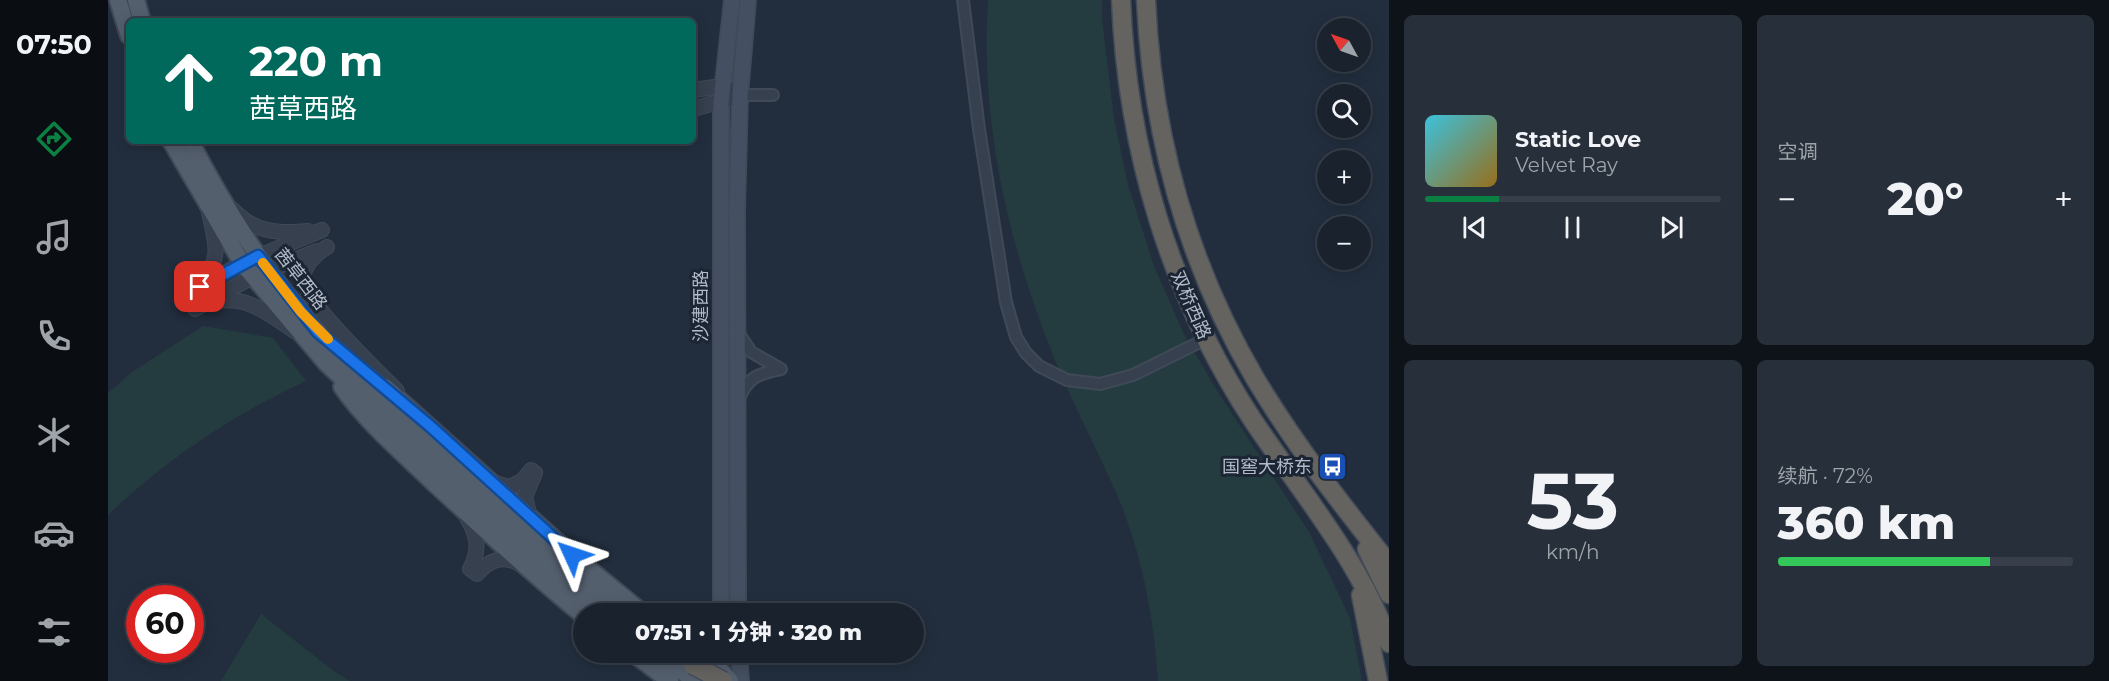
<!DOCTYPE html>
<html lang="zh">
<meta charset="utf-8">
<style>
body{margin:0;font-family:Montserrat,"Noto Sans SC",sans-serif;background:#272f3a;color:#f1f3f6;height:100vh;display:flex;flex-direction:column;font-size:22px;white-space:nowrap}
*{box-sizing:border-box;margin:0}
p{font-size:20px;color:#9fa4aa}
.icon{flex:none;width:33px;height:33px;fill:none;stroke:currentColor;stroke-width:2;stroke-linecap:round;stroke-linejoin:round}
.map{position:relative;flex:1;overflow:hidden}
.drawer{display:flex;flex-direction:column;gap:15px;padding:15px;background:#0e1319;width:720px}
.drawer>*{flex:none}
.top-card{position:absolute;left:18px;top:18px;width:570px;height:126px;border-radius:9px;box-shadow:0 3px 15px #0003,0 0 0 2px #383f4a;background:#00695c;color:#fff;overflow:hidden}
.needle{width:39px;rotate:310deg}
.buttons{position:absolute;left:1209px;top:18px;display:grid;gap:12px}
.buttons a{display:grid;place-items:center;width:54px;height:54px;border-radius:50%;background:#1a222e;box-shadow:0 3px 15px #0003,0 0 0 2px #383f4a;font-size:30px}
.speed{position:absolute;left:18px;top:585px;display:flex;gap:12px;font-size:30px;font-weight:700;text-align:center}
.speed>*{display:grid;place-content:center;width:78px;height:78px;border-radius:50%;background:#1a222e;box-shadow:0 3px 15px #0003,0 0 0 2px #383f4a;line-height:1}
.speed .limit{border:9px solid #d22;background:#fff;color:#111}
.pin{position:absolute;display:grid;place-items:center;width:51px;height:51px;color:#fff;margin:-26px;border-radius:12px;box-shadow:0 3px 9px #0006}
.me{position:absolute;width:66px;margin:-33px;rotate:312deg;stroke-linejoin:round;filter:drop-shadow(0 0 4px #0008)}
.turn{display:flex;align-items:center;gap:21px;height:126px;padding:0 24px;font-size:27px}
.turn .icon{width:78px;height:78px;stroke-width:2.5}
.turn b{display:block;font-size:42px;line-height:51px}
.big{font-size:45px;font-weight:800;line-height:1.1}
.drawer .tile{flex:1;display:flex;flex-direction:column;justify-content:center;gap:9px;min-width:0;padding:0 21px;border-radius:9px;background:#272f3a}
.drawer .dial{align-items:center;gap:0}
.dial b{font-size:78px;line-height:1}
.song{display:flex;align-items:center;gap:18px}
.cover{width:72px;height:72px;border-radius:9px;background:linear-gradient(135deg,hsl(190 70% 55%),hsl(40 70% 35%))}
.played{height:6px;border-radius:3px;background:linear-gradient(90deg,#0b8043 25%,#383f4a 25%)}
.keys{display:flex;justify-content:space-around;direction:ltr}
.heat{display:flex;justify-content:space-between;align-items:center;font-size:33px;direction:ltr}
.charge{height:9px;border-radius:4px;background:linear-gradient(90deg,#34c759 72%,#383f4a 0)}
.drawer .tiles{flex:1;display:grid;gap:15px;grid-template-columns:repeat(2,1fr)}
.trip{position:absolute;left:465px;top:603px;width:351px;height:60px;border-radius:30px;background:#1a222e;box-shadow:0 3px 15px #0003,0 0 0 2px #383f4a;font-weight:800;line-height:60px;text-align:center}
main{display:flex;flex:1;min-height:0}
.dock{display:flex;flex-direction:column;width:108px;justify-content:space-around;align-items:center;background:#0a0e12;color:#9fa4aa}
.dock .icon{width:42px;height:42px}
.dock .active{color:#0b8043}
.dock b{font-size:27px;color:#f1f3f6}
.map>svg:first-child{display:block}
.green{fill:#243c3f}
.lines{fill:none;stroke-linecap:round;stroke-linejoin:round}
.minor-casing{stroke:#404957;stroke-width:14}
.tertiary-casing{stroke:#404957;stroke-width:16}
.secondary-casing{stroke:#404957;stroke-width:18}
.primary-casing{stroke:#404957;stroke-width:20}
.trunk-casing{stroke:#424b59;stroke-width:21}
.minor{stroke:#36404e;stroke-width:10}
.tertiary{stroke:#36404e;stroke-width:14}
.secondary{stroke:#444f61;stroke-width:15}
.primary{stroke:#545f6e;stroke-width:16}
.trunk{stroke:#646360;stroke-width:18}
.trunk-bridge-casing{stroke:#424b59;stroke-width:21;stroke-linecap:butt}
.trunk-bridge{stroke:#646360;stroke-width:18}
.route-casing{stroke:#114b97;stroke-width:15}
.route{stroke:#1a73e8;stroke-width:10}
.slow{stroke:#f59e0b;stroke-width:10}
.labels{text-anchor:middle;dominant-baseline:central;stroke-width:6;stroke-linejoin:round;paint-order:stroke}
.street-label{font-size:18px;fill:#b2bbc9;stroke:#1c2533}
.poi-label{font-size:18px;fill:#b2bbc9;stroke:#1c2533;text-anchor:end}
</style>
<main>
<nav class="dock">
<b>07:50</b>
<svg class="icon active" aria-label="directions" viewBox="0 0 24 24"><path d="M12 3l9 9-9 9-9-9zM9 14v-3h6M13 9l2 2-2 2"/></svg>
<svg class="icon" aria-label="music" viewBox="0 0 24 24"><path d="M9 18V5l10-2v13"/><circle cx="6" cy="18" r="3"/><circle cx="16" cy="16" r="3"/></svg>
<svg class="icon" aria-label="phone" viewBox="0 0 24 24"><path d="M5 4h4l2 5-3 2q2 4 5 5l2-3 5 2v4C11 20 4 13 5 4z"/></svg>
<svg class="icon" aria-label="climate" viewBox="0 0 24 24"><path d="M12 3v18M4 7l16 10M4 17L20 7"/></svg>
<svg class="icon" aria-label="car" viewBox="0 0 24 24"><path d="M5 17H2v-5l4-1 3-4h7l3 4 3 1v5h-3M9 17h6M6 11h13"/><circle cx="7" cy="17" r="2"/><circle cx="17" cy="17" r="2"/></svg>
<svg class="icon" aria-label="filters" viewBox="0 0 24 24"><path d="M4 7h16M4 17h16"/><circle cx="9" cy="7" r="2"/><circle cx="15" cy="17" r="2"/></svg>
</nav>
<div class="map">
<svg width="1281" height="681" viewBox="0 0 1281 681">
<rect width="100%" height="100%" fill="#222e3e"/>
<path class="green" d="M880,0H994V19L1006,119L1020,185L1046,266L1075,332L1106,386L1201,532L1242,618L1254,681H1050C1046,619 1034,553 1009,495C989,448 964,403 945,355C900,243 872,121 880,0Z
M95,326L165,338L198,381C124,415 59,459 0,515V393L24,372Z
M153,614L227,672L242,681H113Z"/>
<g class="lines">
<defs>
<path id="minor" d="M855,0L871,129L898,302L908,337L918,353L931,366L959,380L992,384L1025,375L1098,339
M632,95H665
M631,334L643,352L673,369
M631,399C639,377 652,373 673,369"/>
<path id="tertiary" d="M585,90L614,86L632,95
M585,109L621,99
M124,209C145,232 170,234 200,231
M219,247C208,254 196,264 195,279C194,300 272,373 289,391
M91,283C116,259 107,242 101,212
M106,302C139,294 162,315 188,332
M87,309L78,295L134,263L214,230
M87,309L144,277L209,251
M384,482L401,487L414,481L423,470L427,473L417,497L422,517
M358,516C369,534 373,549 362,569L369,574C382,559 395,555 412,564"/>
<path id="secondary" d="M613,614V103L624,0
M630,614L629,209L632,95L640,0
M631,652L633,681
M610,679L612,652"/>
<path id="primary" d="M10,0L21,36
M28,0L34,21
M63,141L134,263L219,364L417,548L494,614
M82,141C110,195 141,247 179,295C233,364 299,423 363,482C412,527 461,574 514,614
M234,387C260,424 295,453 327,484C376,529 424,574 476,616
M277,387L464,555L536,614
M523,652L562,681
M548,652L587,681
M567,652L596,673
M589,652L611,669L622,681"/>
<path id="trunk" d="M1013,0C1019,150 1062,293 1144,419C1192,491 1252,560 1281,643
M1038,0C1044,135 1079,263 1148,380C1187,445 1234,505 1281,564
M1259,549L1281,594
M1253,595L1270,681"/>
</defs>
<use href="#minor" class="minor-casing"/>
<use href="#tertiary" class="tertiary-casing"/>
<use href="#secondary" class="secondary-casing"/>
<use href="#primary" class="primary-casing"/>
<use href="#trunk" class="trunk-casing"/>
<use href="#minor" class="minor"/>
<use href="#tertiary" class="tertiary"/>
<use href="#secondary" class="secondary"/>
<use href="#primary" class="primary"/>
<use href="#trunk" class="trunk"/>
<defs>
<path id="trunk-bridge" d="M585,665L615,681"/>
</defs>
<use href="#trunk-bridge" class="trunk-bridge-casing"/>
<use href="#trunk-bridge" class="trunk-bridge"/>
</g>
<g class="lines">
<defs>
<path id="route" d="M92,287L150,256L210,332L322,426L464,555"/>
</defs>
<use href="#route" class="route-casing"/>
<use href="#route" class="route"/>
<path class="slow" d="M155,263L193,312L220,339"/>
</g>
<defs>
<symbol id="bus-square" viewBox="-11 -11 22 22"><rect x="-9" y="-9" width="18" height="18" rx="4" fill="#1a4fb4" stroke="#1c2533"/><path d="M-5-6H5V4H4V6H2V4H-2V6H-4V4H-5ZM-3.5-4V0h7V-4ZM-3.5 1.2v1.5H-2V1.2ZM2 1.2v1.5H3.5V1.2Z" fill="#fff"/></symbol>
</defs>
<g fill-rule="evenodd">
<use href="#bus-square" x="1208" y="450" width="33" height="33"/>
</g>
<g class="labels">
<g class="street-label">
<text transform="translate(193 279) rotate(52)">茜草西路</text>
<text transform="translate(1083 305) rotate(66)">双桥西路</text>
<text transform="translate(593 306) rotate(-90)">沙建西路</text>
</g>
<g class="poi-label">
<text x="1204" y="467">国窖大桥东</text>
</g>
</g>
</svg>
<div class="buttons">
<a><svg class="needle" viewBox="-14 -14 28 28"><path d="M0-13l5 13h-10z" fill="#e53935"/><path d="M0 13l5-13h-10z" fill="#9fa4aa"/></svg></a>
<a><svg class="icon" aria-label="search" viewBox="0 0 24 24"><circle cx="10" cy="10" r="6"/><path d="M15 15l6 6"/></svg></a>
<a>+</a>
<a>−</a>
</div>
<div class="speed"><div class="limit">60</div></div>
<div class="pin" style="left:92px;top:287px;background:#d93025"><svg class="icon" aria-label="arrive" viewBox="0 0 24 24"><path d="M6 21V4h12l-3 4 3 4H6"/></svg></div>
<svg class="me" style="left:464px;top:555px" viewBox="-20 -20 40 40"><path d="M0-17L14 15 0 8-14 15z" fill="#1a73e8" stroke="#fff" stroke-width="4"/></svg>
<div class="trip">07:51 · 1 分钟 · 320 m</div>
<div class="top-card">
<div class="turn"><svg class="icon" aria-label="ahead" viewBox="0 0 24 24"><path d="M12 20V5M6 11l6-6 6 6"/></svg><div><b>220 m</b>茜草西路</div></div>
</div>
</div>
<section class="drawer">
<div class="tiles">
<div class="tile">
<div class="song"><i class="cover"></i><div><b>Static Love</b><p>Velvet Ray</p></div></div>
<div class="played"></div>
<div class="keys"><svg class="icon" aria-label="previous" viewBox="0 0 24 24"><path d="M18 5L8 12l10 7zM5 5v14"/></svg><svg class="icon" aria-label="pause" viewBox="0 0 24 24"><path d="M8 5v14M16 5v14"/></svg><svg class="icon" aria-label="next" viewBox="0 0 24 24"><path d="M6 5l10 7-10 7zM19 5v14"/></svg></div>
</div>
<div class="tile"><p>空调</p>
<div class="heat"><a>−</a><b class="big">20°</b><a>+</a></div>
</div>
<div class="tile dial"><b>53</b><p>km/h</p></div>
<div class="tile"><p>续航 · 72%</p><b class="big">360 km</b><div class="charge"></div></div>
</div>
</section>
</main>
